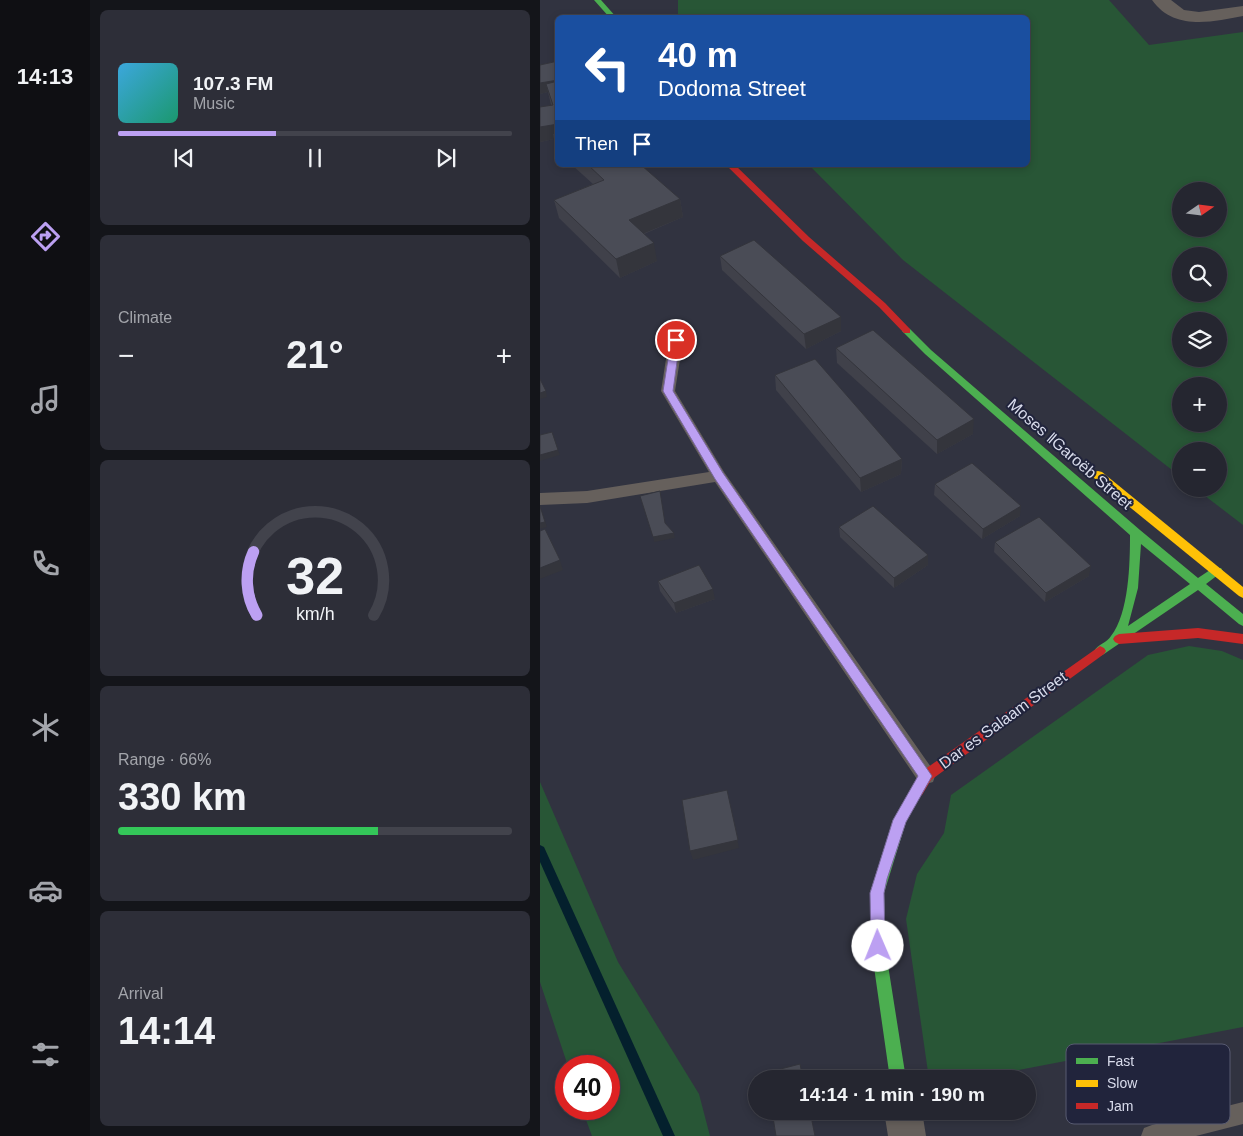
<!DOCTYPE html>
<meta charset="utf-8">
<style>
body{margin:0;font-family:Helvetica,sans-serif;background:#2d2e38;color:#f1f3f6;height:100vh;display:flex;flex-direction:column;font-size:19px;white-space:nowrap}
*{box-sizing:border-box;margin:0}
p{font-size:16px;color:#a3a5ab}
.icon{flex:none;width:28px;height:28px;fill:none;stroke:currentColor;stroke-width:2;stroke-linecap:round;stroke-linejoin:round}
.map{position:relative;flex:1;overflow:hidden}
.panel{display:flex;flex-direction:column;gap:10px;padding:10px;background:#14151a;width:450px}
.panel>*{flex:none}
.guide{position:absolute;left:15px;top:15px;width:475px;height:152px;border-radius:8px;box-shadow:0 2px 8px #0003,0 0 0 1px #42434c;background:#1a4fa0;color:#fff;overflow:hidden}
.needle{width:32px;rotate:76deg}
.fabs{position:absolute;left:632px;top:182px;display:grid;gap:10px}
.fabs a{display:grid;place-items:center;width:55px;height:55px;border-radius:50%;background:#252630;box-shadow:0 2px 8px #0003,0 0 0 1px #42434c;font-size:25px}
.speed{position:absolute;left:15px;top:1055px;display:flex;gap:10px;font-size:25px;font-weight:700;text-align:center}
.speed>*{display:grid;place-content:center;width:65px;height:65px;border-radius:50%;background:#252630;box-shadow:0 2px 8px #0003,0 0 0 1px #42434c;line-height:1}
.speed .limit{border:8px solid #d22;background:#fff;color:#111}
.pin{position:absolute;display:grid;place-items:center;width:42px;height:42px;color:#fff;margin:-21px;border:2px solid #fff;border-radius:50%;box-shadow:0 1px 5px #0007}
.me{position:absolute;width:55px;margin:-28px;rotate:359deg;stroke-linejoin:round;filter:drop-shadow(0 0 4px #0008)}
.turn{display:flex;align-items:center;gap:18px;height:105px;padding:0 20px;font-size:22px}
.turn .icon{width:65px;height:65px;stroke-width:2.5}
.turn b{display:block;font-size:35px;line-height:42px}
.then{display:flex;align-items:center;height:48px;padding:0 20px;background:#0003;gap:10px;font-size:19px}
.big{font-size:38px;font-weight:700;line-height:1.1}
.panel .card{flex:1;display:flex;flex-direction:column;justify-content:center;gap:8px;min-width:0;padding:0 18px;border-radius:8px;background:#2d2e38}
.panel .dial{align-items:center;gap:0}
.dial svg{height:130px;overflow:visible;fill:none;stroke:#42434c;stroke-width:7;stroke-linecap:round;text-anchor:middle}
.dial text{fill:#f1f3f6;stroke:none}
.song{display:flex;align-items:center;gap:15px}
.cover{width:60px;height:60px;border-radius:8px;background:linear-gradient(135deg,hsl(200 70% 55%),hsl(160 70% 35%))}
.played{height:5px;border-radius:2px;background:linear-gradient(90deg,#bca0f2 40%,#42434c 40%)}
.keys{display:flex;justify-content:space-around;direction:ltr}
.heat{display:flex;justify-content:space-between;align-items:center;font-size:28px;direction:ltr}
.charge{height:8px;border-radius:4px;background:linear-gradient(90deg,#34c759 66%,#42434c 0)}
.trip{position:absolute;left:208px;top:1070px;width:288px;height:50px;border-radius:25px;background:#252630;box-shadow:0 2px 8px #0003,0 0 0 1px #42434c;font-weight:700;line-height:50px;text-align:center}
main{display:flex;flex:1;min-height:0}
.tabs{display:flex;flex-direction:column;width:90px;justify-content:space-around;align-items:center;background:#0f0f13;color:#a3a5ab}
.tabs .icon{width:35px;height:35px}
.tabs .current{color:#bca0f2}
.tabs b{font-size:22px;color:#f1f3f6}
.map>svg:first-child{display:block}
.green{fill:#285636;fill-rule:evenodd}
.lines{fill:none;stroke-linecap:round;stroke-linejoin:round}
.stream{fill:#04202d;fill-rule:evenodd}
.lane{fill:#66605c;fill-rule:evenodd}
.street{fill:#66605c;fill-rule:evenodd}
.fast{fill:#4caf50;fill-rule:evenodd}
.slow{fill:#ffc107;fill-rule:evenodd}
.jam{fill:#c62828;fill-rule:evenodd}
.wall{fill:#40414a}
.shaded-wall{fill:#34353c}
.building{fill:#4a4c56;stroke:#34353c}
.route{fill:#bca0f2;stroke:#7a689d}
.labels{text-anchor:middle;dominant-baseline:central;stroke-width:4;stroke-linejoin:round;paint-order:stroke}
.street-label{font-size:16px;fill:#d9dcec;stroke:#21243c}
.key{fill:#21243c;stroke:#585b71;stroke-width:1}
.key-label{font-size:14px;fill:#d9dcec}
</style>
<main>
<nav class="tabs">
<b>14:13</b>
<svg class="icon current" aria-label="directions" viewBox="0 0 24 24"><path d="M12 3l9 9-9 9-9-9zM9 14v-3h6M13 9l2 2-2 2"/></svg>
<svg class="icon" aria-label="music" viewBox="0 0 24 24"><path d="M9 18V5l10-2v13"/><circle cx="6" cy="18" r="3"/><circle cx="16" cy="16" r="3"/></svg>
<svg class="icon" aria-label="phone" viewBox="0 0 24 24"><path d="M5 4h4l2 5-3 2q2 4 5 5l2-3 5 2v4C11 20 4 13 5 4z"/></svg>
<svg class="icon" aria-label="climate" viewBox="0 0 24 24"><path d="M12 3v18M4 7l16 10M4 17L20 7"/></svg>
<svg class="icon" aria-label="car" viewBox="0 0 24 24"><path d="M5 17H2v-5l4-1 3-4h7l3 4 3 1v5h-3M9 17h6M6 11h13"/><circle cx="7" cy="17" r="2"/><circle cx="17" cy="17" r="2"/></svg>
<svg class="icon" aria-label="filters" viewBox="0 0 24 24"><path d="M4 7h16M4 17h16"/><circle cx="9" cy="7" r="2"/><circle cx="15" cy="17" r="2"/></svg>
</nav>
<section class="panel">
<div class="card">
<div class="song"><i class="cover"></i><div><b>107.3 FM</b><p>Music</p></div></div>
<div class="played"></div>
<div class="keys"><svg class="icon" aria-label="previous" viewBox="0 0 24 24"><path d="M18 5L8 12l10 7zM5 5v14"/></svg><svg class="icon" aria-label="pause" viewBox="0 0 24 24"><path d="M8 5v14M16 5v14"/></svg><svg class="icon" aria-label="next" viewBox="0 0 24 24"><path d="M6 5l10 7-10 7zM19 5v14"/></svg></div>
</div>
<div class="card"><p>Climate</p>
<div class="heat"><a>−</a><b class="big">21°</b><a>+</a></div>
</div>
<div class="card dial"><svg viewBox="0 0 100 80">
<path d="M14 69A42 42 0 1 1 86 69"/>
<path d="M14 69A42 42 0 0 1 12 30" stroke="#bca0f2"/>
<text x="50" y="56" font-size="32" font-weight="700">32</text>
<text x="50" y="72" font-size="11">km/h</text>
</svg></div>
<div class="card"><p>Range · 66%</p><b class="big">330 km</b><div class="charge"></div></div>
<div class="card"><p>Arrival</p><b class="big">14:14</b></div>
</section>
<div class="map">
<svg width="703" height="1136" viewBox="0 0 703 1136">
<rect width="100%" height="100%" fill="#313340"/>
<path class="green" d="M138,0H569L609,45L703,32V525L656,489H679V451H641V477L363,260L269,165H488V18L138,17ZM641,191H679V229H641ZM641,256H679V294H641ZM641,321H679V359H641ZM641,386H679V424H641Z
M649,646L682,651L703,660V1027L431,1079H389L366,919L377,874L404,833L411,795L608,655Z
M0,782L78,962L159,1094L170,1136H52L42,1109H69V1066H28L0,982Z"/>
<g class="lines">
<path class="stream" d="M0,845L4,847L135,1136H123L0,862Z"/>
<path class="lane" d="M136,335L143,340L135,391L184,472L393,770L395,776L393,782L386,784L379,782L175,482L47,503L0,505V493L47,491L169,472L121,391L129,340Z
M703,1102V1124L656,1136H601L604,1128L612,1125Z"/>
<path class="street" d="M612,0H631L644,10L659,12L703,6V16C672,22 634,31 612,0Z
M344,1111H382L386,1136H348Z"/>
<path class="fast" d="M54,0H61L77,18H70Z
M367,328L370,329L391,350L600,530L658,578L673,568H681L683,571L666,584L703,614V626L699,624L658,590L564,654L560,656L556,654L554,651C558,644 567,643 571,636C589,613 590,563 590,535L385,354L362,331ZM601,544L650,584L588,626L598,588Z
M377,785L382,787L383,791L366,822L344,893L345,946L366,1079H350L331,946L330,893L353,820L372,787Z"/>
<path class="slow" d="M558,471L562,472L703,587V598L699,596L554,478L553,475L554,472Z"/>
<path class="jam" d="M186,165H195L269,237L345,303L370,329V333H364L339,307L263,241Z
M658,628L703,634V644L658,638L579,644L575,642L573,639L575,636L579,634Z
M560,646L564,648L566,651L564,654L391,780L382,795L377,797L372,795L371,791L381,772Z"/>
</g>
<path class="wall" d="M18,61V151L14,139L0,142L11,105L8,92L0,94V65Z
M32,165H101L140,199L143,217L104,234L117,261L80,278L19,218L14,200L53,184Z
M180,256L301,331L266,349L182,270Z
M296,348L433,434L397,454L297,363Z
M235,375L362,459L361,474L321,492L236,390Z
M395,484L480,516L442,539L394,495Z
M299,527L388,565L354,588L300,537Z
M455,542L549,576L505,602L454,552Z
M118,581L175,599L136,613L120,591Z"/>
<path class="shaded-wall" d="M18,80V91L6,84L8,92L0,94V83Z
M18,124V137L13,133L14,139L0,142V127Z
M140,199L143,217L93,238L89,220Z
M114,243L117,261L80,278L76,259Z
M301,317V331L266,349L264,334Z
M6,391L7,397L0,399V393Z
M434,419L433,434L397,454V440Z
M18,450L20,455L0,461V455Z
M362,459L361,474L321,492L320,478Z
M0,506L7,527L0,529Z
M481,506L480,516L442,539L443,529Z
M134,533L135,538L114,542L113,537Z
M388,555V565L354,588V578Z
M20,560L23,570L0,579V568Z
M551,566L549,576L505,602L506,593Z
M173,589L175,599L136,613L134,603Z
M187,790L199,848L153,860L150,851Z"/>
<path class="building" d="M18,61V80L0,83V65Z
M18,81V124L0,127V107L13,105L6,84Z
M18,131V137L13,133Z
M48,165H101L140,199L89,220L114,243L76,259L14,200L64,180Z
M214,240L301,317L264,334L180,256Z
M333,330L434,419L397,440L296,348Z
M275,359L362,459L320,478L235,375Z
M0,379L6,391L0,393Z
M12,432L18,450L0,455V435Z
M432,463L481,506L443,529L395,484Z
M120,491L125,523L134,533L113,537L100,496Z
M0,506L5,522L0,523Z
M333,506L388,555L354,578L299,527Z
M499,517L551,566L506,593L455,542Z
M5,529L20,560L0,568V531Z
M159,565L173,589L134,603L118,581Z
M187,790L198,840L150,851L142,800Z
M260,1064L263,1079H226L225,1073Z
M232,1111H270L275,1136H236Z"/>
<path class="route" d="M136,336L140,340L133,391L183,473L392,776L366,822L347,879L344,893L345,946L343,951L338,953L333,951L331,946L330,893L353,820L378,776L175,479L123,391L131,340Z"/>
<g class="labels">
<g class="street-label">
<text transform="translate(530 454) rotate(41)">Moses ǁGaroëb Street</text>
<text transform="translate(463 720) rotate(-36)">Dar es Salaam Street</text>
</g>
</g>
<rect x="526" y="1044" width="164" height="80" rx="8" class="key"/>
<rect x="536" y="1058" width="22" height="6" fill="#4caf50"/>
<rect x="536" y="1080" width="22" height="7" fill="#ffc107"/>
<rect x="536" y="1103" width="22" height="6" fill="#c62828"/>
<g class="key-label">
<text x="567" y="1066">Fast</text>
<text x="567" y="1088">Slow</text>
<text x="567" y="1111">Jam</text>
</g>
</svg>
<div class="fabs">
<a><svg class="needle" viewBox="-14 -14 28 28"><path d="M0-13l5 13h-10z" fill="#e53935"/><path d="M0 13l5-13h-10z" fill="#a3a5ab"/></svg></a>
<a><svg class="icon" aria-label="search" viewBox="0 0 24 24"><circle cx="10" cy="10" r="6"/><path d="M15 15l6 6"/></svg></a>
<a><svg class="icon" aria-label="layers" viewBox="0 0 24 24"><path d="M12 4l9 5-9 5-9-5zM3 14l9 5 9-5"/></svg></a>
<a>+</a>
<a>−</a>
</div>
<div class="speed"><div class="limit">40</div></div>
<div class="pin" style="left:136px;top:340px;background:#d93025"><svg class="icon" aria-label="arrive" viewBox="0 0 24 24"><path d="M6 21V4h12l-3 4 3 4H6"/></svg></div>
<svg class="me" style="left:338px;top:946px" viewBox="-20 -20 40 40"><circle r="19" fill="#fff"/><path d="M0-13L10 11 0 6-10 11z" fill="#bca0f2"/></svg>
<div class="trip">14:14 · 1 min · 190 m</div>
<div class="guide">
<div class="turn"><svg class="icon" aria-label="left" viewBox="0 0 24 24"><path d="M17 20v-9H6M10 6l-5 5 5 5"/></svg><div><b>40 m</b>Dodoma Street</div></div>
<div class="then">Then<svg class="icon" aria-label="arrive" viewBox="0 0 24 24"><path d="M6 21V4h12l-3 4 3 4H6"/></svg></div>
</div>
</div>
</main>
